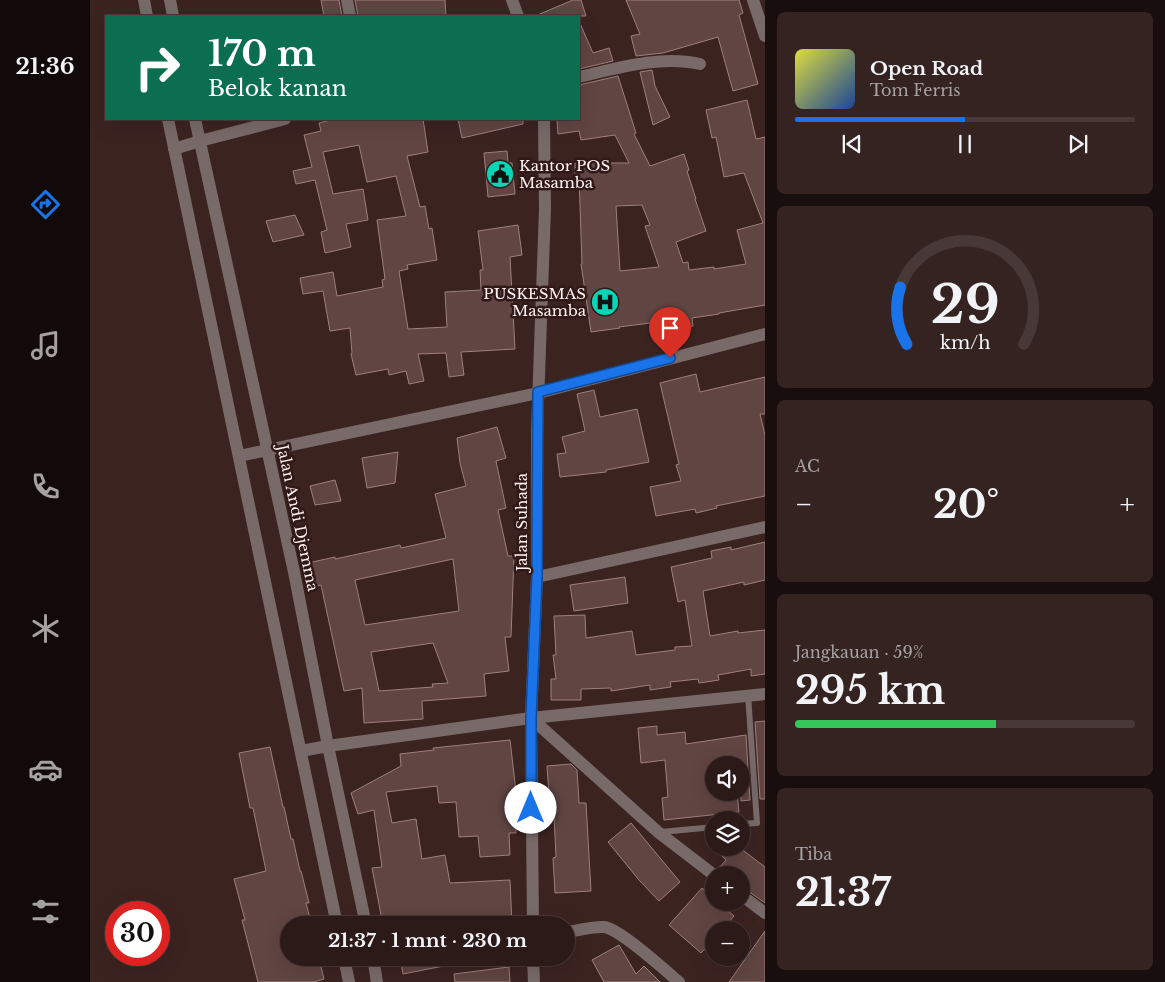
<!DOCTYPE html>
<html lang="id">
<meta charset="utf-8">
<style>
body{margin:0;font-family:"Libre Baskerville",serif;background:#342321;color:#f1f3f6;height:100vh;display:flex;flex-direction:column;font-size:19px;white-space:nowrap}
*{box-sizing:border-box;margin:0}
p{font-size:16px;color:#a6a1a2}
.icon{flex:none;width:28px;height:28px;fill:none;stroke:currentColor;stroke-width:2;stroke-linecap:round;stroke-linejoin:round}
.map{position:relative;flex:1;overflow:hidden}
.details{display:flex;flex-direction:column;gap:12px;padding:12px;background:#180e0d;width:400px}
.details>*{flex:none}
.banner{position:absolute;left:15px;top:15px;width:475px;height:105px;border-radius:0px;box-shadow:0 5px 20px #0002,0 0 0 1px #483837;background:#0b6e4f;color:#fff;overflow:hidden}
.fabs{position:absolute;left:615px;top:756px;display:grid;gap:10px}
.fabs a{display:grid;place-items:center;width:45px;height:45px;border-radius:50%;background:#2c1a18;box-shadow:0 5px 20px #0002,0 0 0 1px #483837;font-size:25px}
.speed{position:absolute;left:15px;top:901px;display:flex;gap:10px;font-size:25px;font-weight:700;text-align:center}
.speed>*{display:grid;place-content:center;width:65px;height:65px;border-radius:50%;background:#2c1a18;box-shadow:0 5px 20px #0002,0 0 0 1px #483837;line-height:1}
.speed .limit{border:8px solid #d22;background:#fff;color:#111}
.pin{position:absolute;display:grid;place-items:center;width:42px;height:42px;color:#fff;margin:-51px -21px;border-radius:50% 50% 50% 0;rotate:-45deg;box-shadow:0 0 5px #0007}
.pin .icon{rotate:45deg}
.me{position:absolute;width:55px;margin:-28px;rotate:0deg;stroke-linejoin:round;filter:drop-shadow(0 0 4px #0008)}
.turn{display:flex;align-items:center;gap:18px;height:105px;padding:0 20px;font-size:22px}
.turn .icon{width:65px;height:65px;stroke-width:2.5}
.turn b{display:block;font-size:35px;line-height:42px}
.big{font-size:38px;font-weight:700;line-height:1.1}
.details .tile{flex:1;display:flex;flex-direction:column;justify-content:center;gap:8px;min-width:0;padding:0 18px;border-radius:8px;background:#342321}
.details .dial{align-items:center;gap:0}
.dial svg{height:130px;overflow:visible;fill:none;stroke:#483837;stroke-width:7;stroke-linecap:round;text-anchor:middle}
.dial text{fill:#f1f3f6;stroke:none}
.song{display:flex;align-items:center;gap:15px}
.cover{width:60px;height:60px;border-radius:8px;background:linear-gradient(135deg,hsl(60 70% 55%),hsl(220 70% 35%))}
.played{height:5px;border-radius:2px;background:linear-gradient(90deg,#1a73e8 50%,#483837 50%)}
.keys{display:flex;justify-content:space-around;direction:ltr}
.heat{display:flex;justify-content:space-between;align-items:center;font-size:28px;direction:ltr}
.charge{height:8px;border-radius:4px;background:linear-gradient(90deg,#34c759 59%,#483837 0)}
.trip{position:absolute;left:190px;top:916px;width:295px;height:50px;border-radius:25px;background:#2c1a18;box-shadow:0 5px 20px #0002,0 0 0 1px #483837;font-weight:700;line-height:50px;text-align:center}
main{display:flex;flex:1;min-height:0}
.dock{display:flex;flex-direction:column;width:90px;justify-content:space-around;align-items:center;background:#120a0a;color:#a6a1a2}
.dock .icon{width:35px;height:35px}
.dock .on{color:#1a73e8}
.dock b{font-size:22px;color:#f1f3f6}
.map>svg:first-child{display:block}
.building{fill:#604542;stroke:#9e807c;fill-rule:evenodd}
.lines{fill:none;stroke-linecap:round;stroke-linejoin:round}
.service{stroke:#786a69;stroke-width:6}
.minor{stroke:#786a69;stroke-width:12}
.route-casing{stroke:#114b97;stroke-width:12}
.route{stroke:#1a73e8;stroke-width:9}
.labels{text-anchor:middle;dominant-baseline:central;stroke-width:5;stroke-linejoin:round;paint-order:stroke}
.poi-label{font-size:15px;fill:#fef1ef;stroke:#301916;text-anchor:start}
.street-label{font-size:15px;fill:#fef1ef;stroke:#301916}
</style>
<main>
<nav class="dock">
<b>21:36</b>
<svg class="icon on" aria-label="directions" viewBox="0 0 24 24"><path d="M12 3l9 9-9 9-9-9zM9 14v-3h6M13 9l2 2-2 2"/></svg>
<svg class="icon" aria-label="music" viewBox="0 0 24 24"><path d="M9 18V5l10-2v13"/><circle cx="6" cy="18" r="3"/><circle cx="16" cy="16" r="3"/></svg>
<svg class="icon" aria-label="phone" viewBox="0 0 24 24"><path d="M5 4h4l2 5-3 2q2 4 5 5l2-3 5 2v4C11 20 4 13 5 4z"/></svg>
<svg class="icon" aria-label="climate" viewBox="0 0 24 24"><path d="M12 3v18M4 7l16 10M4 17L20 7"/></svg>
<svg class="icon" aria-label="car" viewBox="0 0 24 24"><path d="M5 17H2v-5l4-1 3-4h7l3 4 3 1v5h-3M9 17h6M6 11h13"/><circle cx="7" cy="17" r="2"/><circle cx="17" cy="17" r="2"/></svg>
<svg class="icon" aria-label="filters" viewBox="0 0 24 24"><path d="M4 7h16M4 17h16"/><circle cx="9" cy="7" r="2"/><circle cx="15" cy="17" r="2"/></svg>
</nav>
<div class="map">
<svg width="675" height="982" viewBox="0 0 675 982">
<rect width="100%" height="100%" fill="#3b2320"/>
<path class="building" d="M231,0H249L252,16H234Z
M265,0H355L356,16H268Z
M483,0H491L496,16H445Z
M536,0H649L653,13L649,15L668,84L643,91L628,37L573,53L546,56L541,36L550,34Z
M489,21L503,53L519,48L523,61L489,69Z
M562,70L565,86L580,117L563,125L550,72Z
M528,76L546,133L544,134L560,166L594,154L599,170L597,171L606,199H605L616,231L586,242L593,263L598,262L599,270L624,267V269L656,264L647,230L673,223L654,173L634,177L626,137L622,138L616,110L657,100L666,139L675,137V305L629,313V314L602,318L603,326L577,330L576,321L529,327L530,328L501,332L491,264H492L489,176H485V163H539L525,135L491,140L489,131L468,134L467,119H489V85ZM552,205L560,225L555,226L569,267L530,271L526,206Z
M245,119H333L338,152L317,156L330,207L335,206L339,229L342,228L347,260L317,265L318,269L309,271L318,329L357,327L355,292L391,290L390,270H393L388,231L428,225L432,255L420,257L425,349L371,352L374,375L359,377L356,353L328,354L334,381L319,384L316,371L299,375L298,369L266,375L261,354L262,353L260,328L240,331L233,291L213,294L210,278L243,272L247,296L293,287L292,280L295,279L287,220L316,216L306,176L277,182L269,145L233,152L243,194L273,189L278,220L256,224L261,247L235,253L231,232L237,230L225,180L206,184L203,171L222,167L214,135L231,131L229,123Z
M368,119H433V124L372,138Z
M417,151L418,163H422L425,194L398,197L394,153Z
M205,215L214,235L183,242L176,221Z
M606,374L610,392L675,377V414H670L675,435V496L626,506L627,508L606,513L605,509L566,516L560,487L591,481L586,465L589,464L570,383Z
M504,390L510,417L547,409L559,462L516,470V472L470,477L467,454L476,453L472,437L495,431L487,394Z
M407,427L416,458L406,461L416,508L408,510L418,556H424L421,637H415L419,671L394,674L396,696L332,701L333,719L274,723L272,688L254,691L231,585L224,587L218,563L245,557V559L310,545L311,548L356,538L345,494L376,486L370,463L367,438ZM363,559L369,611L275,625L265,580ZM343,643L358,683L342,684L343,687L289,691L281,652Z
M308,452L305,483L277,488L272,458Z
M245,480L251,501L225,505L220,486Z
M675,542V580L654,585V582L613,591L620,636L648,631V633L675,630V674L661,676V669L628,675L629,680L609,683L608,679L580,682L581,687L560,690V685L521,691V688L491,689V700H461V679H466L463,655H466L464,616L495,615L496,638L542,631L546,655L585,650V647L602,646L595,600L588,602L581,567L622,558L621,551L641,547V550Z
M535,577L538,603L484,611L480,585Z
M675,721V799H670L665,722Z
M567,726V735L595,732L596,744L656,735L660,800L651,801V765H624V792H647L649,812L574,820L572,798L578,797L575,760L551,763L548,728Z
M420,740L427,800H424L426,833H419L420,855L390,857L388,836L369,837L366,802L349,803L347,786L296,792L302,823L326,819L332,859L355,855L360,883L420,880L422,925H293L282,868L292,867L284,810L268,814L261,793L311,766L310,754L344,750L343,748Z
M180,747L193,807H194L201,839H203L210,871H211L219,903H216L221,922L219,923V925H199V958H229L234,979L224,982H168L152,920H155L144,879L176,871L163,808H160L149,753Z
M481,764L487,770L489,803H496L501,891L465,893L463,858L466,857L463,794H459L457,766Z
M541,823L590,882L569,901L549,880L518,842Z
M624,848H650L675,867V903L651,886V875H637L629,868L636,860Z
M612,888L624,898V902H628L644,916L632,930H624V939L611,953L579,925Z
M675,931V982H639Z
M529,945L546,974L554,966L570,982H514L502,960Z
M310,958H363L364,964L313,974Z
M419,967L420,982H365L364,974Z"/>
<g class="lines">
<path class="service" d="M651,824L667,823L658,695
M571,832L624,827"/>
<path class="minor" d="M54,0L57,16
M80,0L83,16
M257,0L260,16
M422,0L428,16
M663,0L675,36
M489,77C528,68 570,55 610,64
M78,119L247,925
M105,119L204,572L238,746L276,925
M84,149L110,141L195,119
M149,456L448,393L675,334
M447,577L675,527
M441,718L568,832L624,875
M211,751L238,746L441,718L675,694
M651,895L675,913
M443,925L441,718L447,577V431L455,209L454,119
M476,932C489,931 502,926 514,927C530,929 575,970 589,982
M254,958L259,982
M283,958L287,982
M443,958L444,982"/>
</g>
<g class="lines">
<defs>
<path id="route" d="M441,808V718L447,577L448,392L580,358"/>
</defs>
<use href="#route" class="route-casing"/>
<use href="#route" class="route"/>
</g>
<defs>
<symbol id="civic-disc" viewBox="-11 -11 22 22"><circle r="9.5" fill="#06d5b6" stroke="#301916"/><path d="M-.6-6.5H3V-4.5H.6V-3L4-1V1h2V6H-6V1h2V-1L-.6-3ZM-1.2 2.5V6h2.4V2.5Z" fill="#111"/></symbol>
<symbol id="hospital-disc" viewBox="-11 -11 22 22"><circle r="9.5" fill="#06d5b6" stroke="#301916"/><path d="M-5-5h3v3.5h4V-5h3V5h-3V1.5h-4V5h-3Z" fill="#111"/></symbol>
</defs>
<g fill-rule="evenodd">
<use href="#civic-disc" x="394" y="158" width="32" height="32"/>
<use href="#hospital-disc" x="499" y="286" width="32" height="32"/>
</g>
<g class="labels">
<g class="poi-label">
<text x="429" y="165">Kantor POS<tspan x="429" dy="17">Masamba</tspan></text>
<text x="496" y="293" text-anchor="end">PUSKESMAS<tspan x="496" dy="17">Masamba</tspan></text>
</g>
<g class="street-label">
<text transform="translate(208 518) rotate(78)">Jalan Andi Djemma</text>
<text transform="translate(431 522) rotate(-90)">Jalan Suhada</text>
</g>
</g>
</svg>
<div class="fabs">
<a><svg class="icon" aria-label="sound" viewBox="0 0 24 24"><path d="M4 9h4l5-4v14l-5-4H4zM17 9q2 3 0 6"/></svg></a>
<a><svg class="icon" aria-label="layers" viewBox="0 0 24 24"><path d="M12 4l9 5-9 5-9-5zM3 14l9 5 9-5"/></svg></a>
<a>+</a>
<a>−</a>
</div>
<div class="speed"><div class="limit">30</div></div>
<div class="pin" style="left:580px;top:358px;background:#d93025"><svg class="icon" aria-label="arrive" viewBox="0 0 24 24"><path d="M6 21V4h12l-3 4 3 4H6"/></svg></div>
<svg class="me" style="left:441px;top:808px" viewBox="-20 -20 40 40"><circle r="19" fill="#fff"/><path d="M0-13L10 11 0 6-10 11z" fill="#1a73e8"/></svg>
<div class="trip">21:37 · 1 mnt · 230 m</div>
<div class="banner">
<div class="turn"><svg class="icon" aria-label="right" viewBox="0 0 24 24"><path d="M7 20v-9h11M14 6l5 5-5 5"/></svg><div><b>170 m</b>Belok kanan</div></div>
</div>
</div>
<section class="details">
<div class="tile">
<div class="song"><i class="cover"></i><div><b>Open Road</b><p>Tom Ferris</p></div></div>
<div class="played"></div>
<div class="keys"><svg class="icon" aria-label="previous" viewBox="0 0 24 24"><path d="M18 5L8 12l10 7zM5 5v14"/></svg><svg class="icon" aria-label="pause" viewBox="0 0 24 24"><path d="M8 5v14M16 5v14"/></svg><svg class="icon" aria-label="next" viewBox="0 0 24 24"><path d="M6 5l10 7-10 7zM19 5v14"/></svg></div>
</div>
<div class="tile dial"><svg viewBox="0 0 100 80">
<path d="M14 69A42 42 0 1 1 86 69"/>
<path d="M14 69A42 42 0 0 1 10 34" stroke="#1a73e8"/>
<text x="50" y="56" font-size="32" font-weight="700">29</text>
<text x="50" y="72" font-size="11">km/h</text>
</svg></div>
<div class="tile"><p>AC</p>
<div class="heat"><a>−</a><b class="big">20°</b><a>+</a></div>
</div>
<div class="tile"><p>Jangkauan · 59%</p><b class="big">295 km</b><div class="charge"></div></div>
<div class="tile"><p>Tiba</p><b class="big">21:37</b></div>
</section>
</main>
